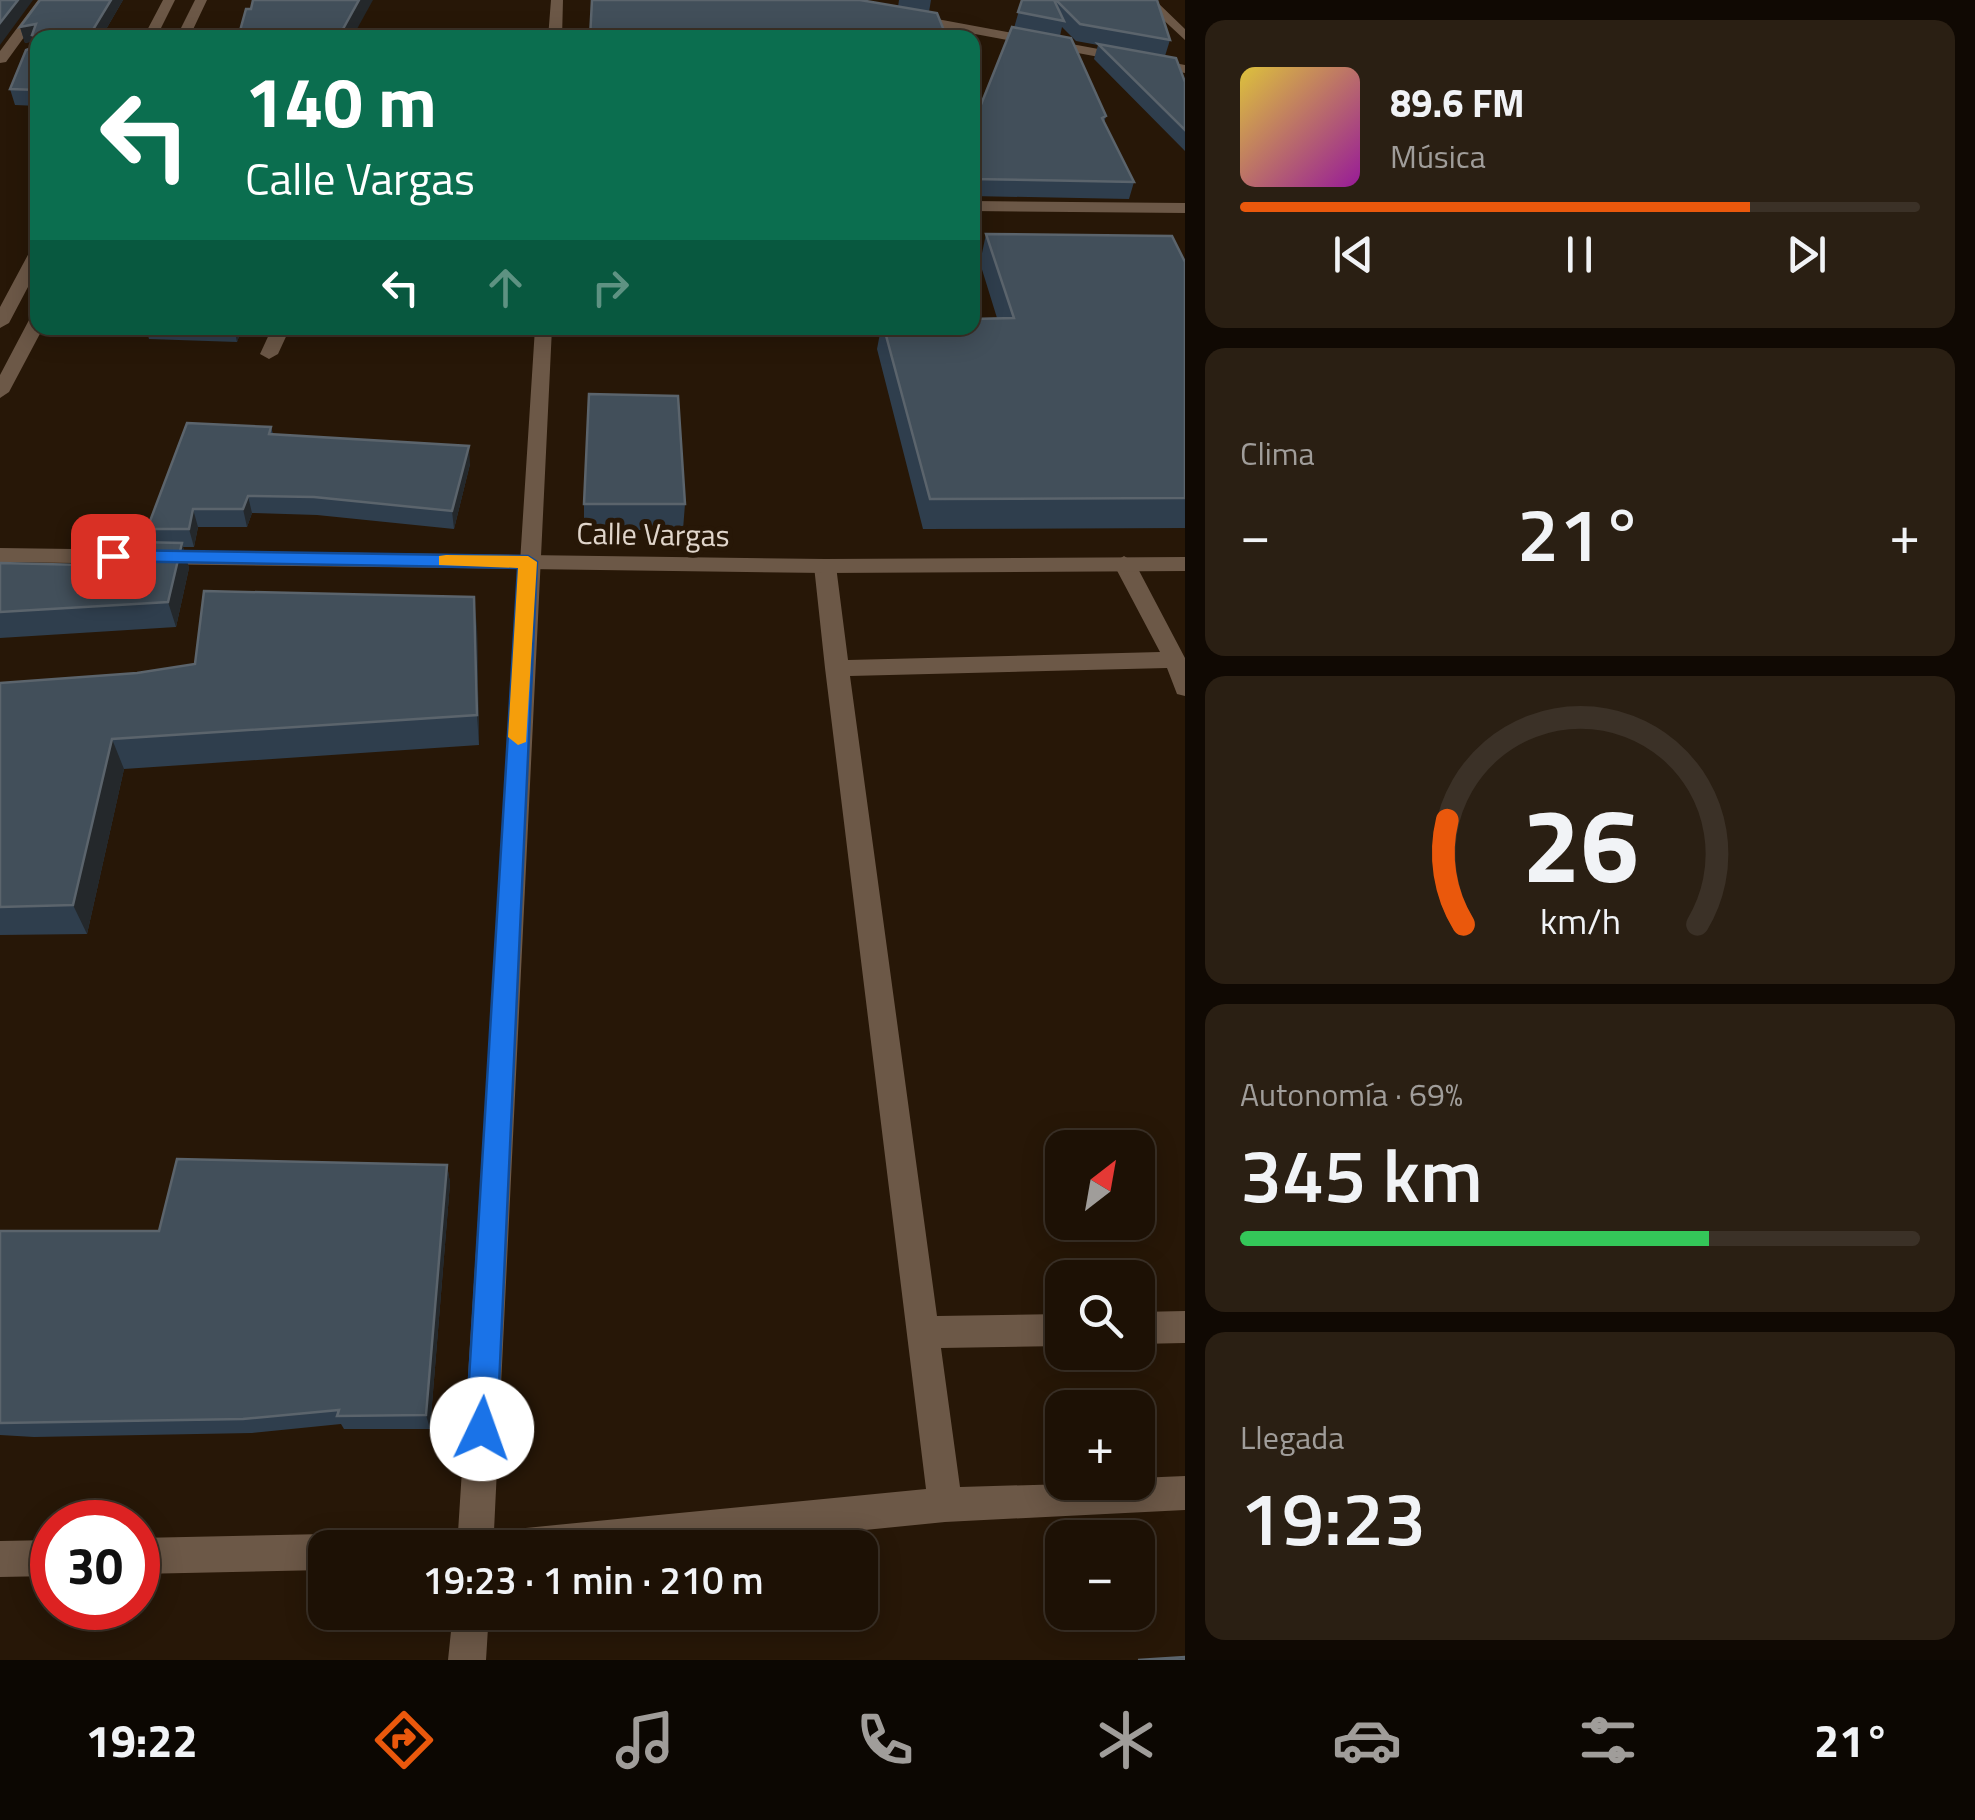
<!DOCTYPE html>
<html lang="es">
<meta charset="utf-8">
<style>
body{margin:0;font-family:"Titillium Web",sans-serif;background:#2a1f13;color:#f1f3f6;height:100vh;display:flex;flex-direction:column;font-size:38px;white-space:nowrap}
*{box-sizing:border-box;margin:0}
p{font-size:32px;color:#a09d9a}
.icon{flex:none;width:55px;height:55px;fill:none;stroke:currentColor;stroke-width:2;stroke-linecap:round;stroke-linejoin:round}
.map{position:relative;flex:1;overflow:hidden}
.details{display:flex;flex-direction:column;gap:20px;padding:20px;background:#100903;width:790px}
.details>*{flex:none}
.hud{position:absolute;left:30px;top:30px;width:950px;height:305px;border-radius:20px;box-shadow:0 5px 25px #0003,0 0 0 2px #3b3127;background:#0b6e4f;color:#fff;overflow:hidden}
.needle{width:65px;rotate:31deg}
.fabs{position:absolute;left:1045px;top:1130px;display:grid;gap:20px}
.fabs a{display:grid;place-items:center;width:110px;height:110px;border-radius:20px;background:#1d1105;box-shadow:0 5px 25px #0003,0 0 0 2px #3b3127;font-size:50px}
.speed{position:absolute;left:30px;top:1500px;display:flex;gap:20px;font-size:50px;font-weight:700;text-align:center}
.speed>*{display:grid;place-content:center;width:130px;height:130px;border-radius:50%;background:#1d1105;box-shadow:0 5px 25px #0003,0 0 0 2px #3b3127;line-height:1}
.speed .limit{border:15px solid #d22;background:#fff;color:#111}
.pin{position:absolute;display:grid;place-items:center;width:85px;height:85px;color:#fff;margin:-42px;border-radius:20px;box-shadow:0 5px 15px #0006}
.me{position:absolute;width:110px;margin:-55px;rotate:3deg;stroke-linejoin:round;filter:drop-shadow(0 0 8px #0008)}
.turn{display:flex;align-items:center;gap:35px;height:210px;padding:0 50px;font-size:45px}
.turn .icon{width:130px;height:130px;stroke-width:2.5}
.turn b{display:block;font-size:70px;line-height:85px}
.lanes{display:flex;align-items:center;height:95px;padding:0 50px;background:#0003;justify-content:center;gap:50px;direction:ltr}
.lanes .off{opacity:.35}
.big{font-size:75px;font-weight:600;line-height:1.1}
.details .tile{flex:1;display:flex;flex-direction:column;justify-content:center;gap:15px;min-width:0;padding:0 35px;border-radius:20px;background:#2a1f13}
.details .dial{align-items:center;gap:0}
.dial svg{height:260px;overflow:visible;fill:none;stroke:#3b3127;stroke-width:7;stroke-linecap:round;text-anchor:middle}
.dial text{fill:#f1f3f6;stroke:none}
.song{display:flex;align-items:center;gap:30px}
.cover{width:120px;height:120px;border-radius:15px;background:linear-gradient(135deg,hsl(50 70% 55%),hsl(300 70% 35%))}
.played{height:10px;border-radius:5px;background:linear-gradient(90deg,#ea580c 75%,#3b3127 75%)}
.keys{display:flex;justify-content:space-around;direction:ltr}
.heat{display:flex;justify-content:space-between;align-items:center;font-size:55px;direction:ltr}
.charge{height:15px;border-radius:8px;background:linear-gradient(90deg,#34c759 69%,#3b3127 0)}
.trip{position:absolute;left:308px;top:1530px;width:570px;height:100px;border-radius:20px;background:#1d1105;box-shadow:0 5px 25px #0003,0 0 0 2px #3b3127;font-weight:600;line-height:100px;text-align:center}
.tab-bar{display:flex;height:160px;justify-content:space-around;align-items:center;background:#0c0702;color:#a09d9a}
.tab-bar .icon{width:70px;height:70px}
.tab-bar .selected{color:#ea580c}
.tab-bar b{font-size:45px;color:#f1f3f6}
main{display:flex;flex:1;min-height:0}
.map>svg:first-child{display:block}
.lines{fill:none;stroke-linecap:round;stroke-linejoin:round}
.service{fill:#6c5847;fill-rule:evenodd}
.minor{fill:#6c5847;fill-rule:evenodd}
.tertiary{fill:#6c5847;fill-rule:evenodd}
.wall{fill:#2f3e4d}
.shaded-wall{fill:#24282b}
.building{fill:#424f5a;stroke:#5b646c;stroke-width:2.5}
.route{fill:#1a73e8;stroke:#114b97;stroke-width:2.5}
.slow{fill:#f59e0b}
.labels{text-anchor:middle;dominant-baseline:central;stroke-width:10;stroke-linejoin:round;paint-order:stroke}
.street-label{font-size:30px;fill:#e0d5cb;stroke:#271707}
</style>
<main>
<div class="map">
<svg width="1185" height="1660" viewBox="0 0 1185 1660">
<rect width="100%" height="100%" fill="#271707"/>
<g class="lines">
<path class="service" d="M272,328H290L278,354L269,359L260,354Z"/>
<path class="minor" d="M38,0H51L6,62L0,63V51Z
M551,0H563L562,38H548Z
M1142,0H1155L1185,29V40Z
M910,14L1185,65V73L905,21L903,18Z
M972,201L1185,203V213L972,211Z
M535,328H552L494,1531L926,1489L825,668L814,566L825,559L836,566L848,660L1160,652L1113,563L1124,556L1135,563L1185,658V696L1177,694L1167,668L850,676L937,1316L1062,1314V1346L941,1348L960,1487L1138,1482V1478L1185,1476V1510L945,1522L686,1548H457Z
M1185,1311V1343L1138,1344V1312Z
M325,1534L338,1539L341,1548H325V1570L138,1574V1538Z
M52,1540V1576L0,1577V1541Z
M453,1612H489L486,1660H448Z"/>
<path class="tertiary" d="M163,0H175L156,38H143Z
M195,0H207L189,38H176Z
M38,246V268L9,323L0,328V307L30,251Z
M38,315V328H43L9,392L0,398V375L29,320Z
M0,548L825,559L1185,557V571L825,573L0,562Z"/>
</g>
<path class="wall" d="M40,0H123L101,38H38V106L15,105L10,89L36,47L34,41L25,43L20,27Z
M899,0H931L929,12L898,7Z
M1022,0H1157L1170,40L1165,56L1185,82V151L1094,59L1098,45L1076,41L1062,27L1060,36L1106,116L1104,123L1134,182L1129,199L972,196V99L978,112L1014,28Z
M986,234L1185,262V528L923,529L877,349L881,328H972L997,318L980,263Z
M146,328H242L237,342L149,339Z
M271,427L273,434L470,464L454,529L317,515L252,513L247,527H198L194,547H183L189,568L176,627L0,638V563L128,566L152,542L147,529Z
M584,504H685L683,530H584Z
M477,627L479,745L124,769L87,934L0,935V683L137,673Z
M447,1165L450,1183L430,1429H344L341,1424L252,1433L34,1437L0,1435V1231H159Z"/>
<path class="shaded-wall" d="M18,0H33L0,45V23Z
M111,0H123L101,38H88Z
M359,0H373L352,38H338Z
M36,24V36L32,35L34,41L25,43L20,27Z
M234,328H242L237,342Z
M469,446L470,464L454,529L452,511Z
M248,496L252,513L247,527L243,509Z
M193,509L198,527L194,547L189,529Z
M182,543L189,568L176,627L168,602Z
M474,597L477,627L479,745L477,715Z
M112,739L124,769L87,934L73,905Z
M447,1165L450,1183L430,1429L426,1415Z"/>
<path class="building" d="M0,0H18L0,23Z
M40,0H111L88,38H38V90L10,89L26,50L37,46L36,36L32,35L36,24L20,27Z
M253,0H359L338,38H238L246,9H251Z
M592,0H860L937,13L947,38H590Z
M1022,0H1054L1064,21L1018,12Z
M1056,0H1157L1170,40L1080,24Z
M1012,27L1071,38L1106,116L1102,118L1134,182L972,179V99L978,112Z
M1098,44L1176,58L1185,82V130Z
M986,234L1172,236L1185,262V498L930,499L884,328H972V319L1014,318Z
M589,394L678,396L685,504H584Z
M187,423L271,427L269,434L469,446L452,511L314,497L248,496L243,509H193L189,529H147Z
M137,542L182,543L168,602L0,612V563L128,566Z
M204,591L474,597L477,715L112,739L73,905L0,907V683L137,673L195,664Z
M177,1159L447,1165L426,1415L337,1416L339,1410L243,1419L0,1423V1231H159Z
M1185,1657V1660H1138Z"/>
<path class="route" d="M113,550L528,556L537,562L497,1429L492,1440L482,1445L471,1440L466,1429L518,568L106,561L103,556Z"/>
<path class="slow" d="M446,555L528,556L537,562L526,742L518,745L508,737L518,568L439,565V556Z"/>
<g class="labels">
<g class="street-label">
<text transform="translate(653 534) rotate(1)">Calle Vargas</text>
</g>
</g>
</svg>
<div class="fabs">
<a><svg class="needle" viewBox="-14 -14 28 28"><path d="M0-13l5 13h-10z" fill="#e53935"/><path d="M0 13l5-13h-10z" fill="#a09d9a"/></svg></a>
<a><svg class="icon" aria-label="search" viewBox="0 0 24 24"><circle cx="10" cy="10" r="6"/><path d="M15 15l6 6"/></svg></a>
<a>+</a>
<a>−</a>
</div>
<div class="speed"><div class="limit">30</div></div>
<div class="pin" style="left:113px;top:556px;background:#d93025"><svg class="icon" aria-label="arrive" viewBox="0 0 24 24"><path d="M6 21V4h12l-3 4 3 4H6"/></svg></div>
<svg class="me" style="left:482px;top:1429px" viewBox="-20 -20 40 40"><circle r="19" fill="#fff"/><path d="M0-13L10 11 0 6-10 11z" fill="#1a73e8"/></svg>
<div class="trip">19:23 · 1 min · 210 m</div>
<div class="hud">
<div class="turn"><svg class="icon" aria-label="left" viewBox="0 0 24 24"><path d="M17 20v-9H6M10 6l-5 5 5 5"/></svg><div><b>140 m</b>Calle Vargas</div></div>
<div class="lanes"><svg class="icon" aria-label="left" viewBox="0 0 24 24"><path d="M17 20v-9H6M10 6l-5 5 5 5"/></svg><svg class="icon off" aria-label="ahead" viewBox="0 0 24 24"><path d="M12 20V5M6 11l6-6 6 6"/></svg><svg class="icon off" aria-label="right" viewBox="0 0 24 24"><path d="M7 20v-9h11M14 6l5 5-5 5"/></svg></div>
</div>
</div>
<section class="details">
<div class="tile">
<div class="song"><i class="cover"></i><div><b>89.6 FM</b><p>Música</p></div></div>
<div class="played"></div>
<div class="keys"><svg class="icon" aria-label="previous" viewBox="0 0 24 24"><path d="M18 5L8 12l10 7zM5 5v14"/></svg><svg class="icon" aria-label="pause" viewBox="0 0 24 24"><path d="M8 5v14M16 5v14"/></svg><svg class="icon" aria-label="next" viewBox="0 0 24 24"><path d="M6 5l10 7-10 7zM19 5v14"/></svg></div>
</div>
<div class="tile"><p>Clima</p>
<div class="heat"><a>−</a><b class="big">21°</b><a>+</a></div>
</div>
<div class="tile dial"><svg viewBox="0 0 100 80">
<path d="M14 69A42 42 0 1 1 86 69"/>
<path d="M14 69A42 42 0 0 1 9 37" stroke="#ea580c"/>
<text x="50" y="56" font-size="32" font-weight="700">26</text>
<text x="50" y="72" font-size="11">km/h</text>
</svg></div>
<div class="tile"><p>Autonomía · 69%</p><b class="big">345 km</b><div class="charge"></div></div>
<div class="tile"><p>Llegada</p><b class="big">19:23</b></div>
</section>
</main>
<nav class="tab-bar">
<b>19:22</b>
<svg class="icon selected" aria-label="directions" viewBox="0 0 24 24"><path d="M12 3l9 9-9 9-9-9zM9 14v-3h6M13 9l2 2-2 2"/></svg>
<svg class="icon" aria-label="music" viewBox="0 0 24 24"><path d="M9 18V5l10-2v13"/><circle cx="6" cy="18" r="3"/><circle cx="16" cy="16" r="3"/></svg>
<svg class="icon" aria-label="phone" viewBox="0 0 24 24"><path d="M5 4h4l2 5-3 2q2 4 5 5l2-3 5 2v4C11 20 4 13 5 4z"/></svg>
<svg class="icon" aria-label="climate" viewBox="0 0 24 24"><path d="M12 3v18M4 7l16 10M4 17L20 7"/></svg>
<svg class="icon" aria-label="car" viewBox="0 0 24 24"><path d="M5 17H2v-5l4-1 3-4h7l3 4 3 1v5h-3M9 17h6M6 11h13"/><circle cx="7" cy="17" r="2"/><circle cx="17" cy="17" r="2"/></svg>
<svg class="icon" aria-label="filters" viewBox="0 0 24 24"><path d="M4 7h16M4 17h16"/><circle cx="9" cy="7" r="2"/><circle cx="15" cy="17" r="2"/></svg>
<b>21°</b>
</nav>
